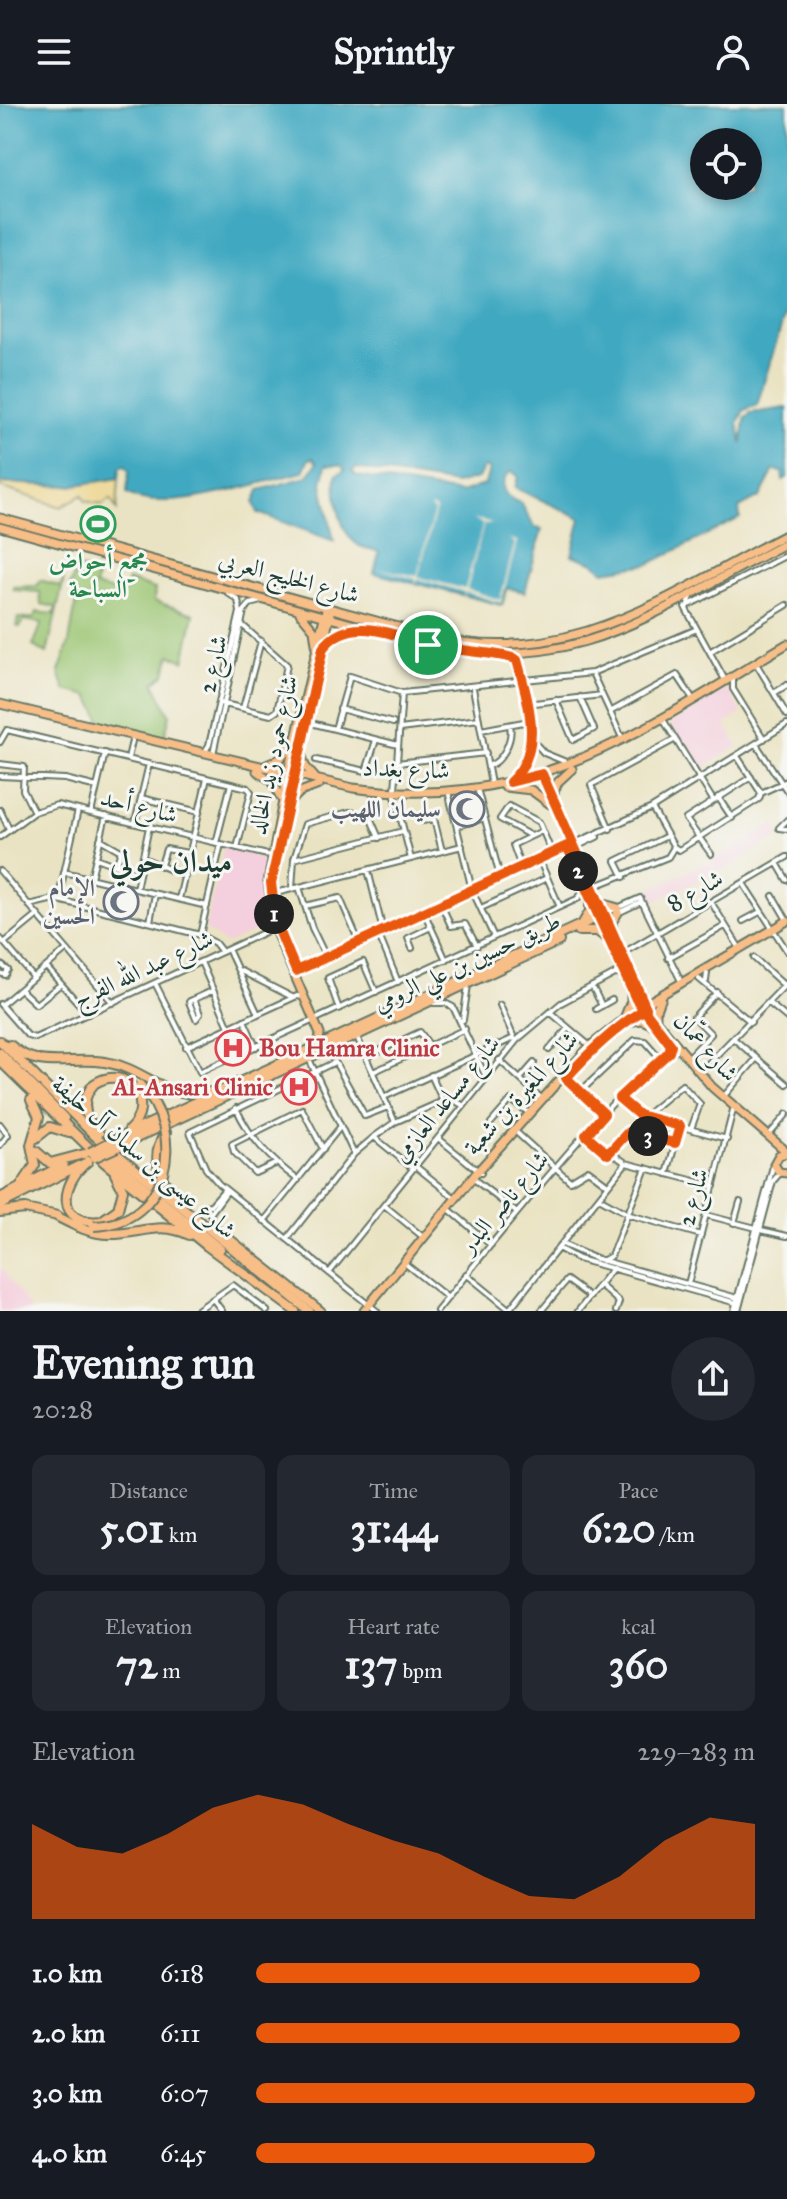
<!DOCTYPE html>
<html lang="en">
<head>
<meta charset="utf-8">
<style>
  body { margin:0; font-family:"IM FELL Great Primer",Amiri,serif; background:#242831; color:#f1f3f6; height:100vh; display:flex; flex-direction:column; font-size:30px; white-space:nowrap }
  * { box-sizing:border-box; margin:0 }
  p { font-size:26px; color:#9ea1a6 }
  .icon { flex:none; width:44px; height:44px; fill:none; stroke:currentColor; stroke-width:2; stroke-linecap:round; stroke-linejoin:round }
  .map { position:relative; height:1207px; overflow:hidden }
  .side { display:flex; flex-direction:column; background:#171b24; flex:1 }
  .side>* { flex:none }
  .buttons { position:absolute; left:690px; top:24px; display:grid; gap:16px }
  .buttons a { display:grid; place-items:center; width:72px; height:72px; border-radius:50%; background:#171b24; box-shadow:0 4px 12px #0003; font-size:40px }
  .pin { position:absolute; display:grid; place-items:center; width:68px; height:68px; color:#fff; margin:-34px; border:4px solid #fff; border-radius:50%; box-shadow:0 2px 8px #0007 }
  .km { position:absolute; width:40px; height:40px; margin:-20px; border-radius:50%; background:#222; color:#fff; font-size:22px; line-height:40px; text-align:center }
  .round { display:grid; place-items:center; flex:none; width:84px; height:84px; border-radius:42px; background:#242831 }
  .summary { display:flex; align-items:center; justify-content:space-between; height:136px; padding:0 32px }
  h1 { font-size:44px; font-weight:800; line-height:60px }
  .figures { display:grid; grid-template-columns:repeat(3,1fr); gap:12px; height:136px; padding:8px 32px }
  .figures div { display:grid; align-content:center; border-radius:16px; background:#242831; text-align:center }
  .figures b { font-size:40px; font-weight:800 }
  .figures small { font-size:22px; font-weight:400 }
  .figures p { font-size:22px }
  .chart { height:224px; padding:16px 32px }
  .chart p { display:flex; justify-content:space-between }
  .chart svg { width:100%; height:144px; margin-top:8px; fill:#ea580c; opacity:.7 }
  ul { padding:0 32px; list-style:none; font-size:26px }
  li { display:grid; grid-template-columns:128px 96px 1fr; align-items:center; height:60px }
  li i { height:20px; border-radius:10px; background:#ea580c }
  header { display:flex; justify-content:space-between; align-items:center; height:104px; padding:0 32px; background:#171b24; font-size:36px; font-weight:800 }
  .map>svg:first-child { display:block }
  .built { fill:#f4cfdd }
  .green { fill:#9ac470; stroke:#5c8052; stroke-width:2 }
  .sand { fill:#eeda9e; stroke:#868c69; stroke-width:2 }
  .water { fill:#41a9c1; stroke:#30737a; stroke-width:2; fill-rule:evenodd }
  .pier { fill:#eae3c3 }
  .lines { fill:none; stroke-linecap:round; stroke-linejoin:round }
  .minor-casing { stroke:#676; stroke-width:8 }
  .major-casing { stroke:#676; stroke-width:11 }
  .highway-casing { stroke:#676; stroke-width:12 }
  .minor { stroke:#fff; stroke-width:4 }
  .major { stroke:#f7be88; stroke-width:7 }
  .highway { stroke:#f7be88; stroke-width:8 }
  .highway-bridge-casing { stroke:#676; stroke-width:12; stroke-linecap:butt }
  .highway-bridge { stroke:#f7be88; stroke-width:8 }
  .route-casing { stroke:#fff; stroke-width:16 }
  .route { stroke:#ea580c; stroke-width:10 }
  .labels { text-anchor:middle; stroke-width:6; stroke-linejoin:round; paint-order:stroke }
  .leisure-label { font-size:24px; font-weight:bold; fill:#27864d; stroke:#f6f6f2 }
  .street-label { font-size:24px; fill:#1f3d34; stroke:#f6f6f2 }
  .worship-label { font-size:24px; font-weight:bold; fill:#5b616d; stroke:#f6f6f2; text-anchor:end }
  .health-label { font-size:24px; font-weight:bold; fill:#be3a42; stroke:#f6f6f2; text-anchor:start }
  .district-label { font-size:32px; font-weight:bold; fill:#1f3d34; stroke:#f6f6f2 }
</style>
</head>
<body>
<header><svg class="icon" aria-label="menu" viewBox="0 0 24 24"><path d="M4 6h16M4 12h16M4 18h16"/></svg>Sprintly<svg class="icon" aria-label="person" viewBox="0 0 24 24"><circle cx="12" cy="8" r="4"/><path d="M4 21q1-7 8-7t8 7"/></svg></header>
<div class="map">
<svg width="787" height="1207" viewBox="0 0 787 1207">
  <rect width="100%" height="100%" fill="#f6f6f2"/>
  <filter id="ink" filterUnits="userSpaceOnUse"><feTurbulence type="fractalNoise" baseFrequency=".0125" numOctaves="2"/><feDisplacementMap in="SourceGraphic" scale="16" xChannelSelector="R" yChannelSelector="G"/><feConvolveMatrix kernelMatrix="1 2 1 2 8 2 1 2 1" color-interpolation-filters="sRGB"/></filter>
  <filter id="wash" filterUnits="userSpaceOnUse"><feTurbulence type="fractalNoise" baseFrequency=".006" numOctaves="4" result="noise"/><feDisplacementMap in="SourceGraphic" scale="32" xChannelSelector="R" yChannelSelector="G"/><feGaussianBlur stdDeviation="1.8" result="paint"/><feColorMatrix in="noise" values="0 0 0 0 0 0 0 0 0 0 0 0 0 0 0 0 0 1.4 0 .05"/><feComposite in="paint" operator="in"/></filter>
  <g filter="url(#wash)">
    <rect width="100%" height="100%" fill="#eae3c3"/>
    <path class="built" d="M727 584 742 609 725 620 738 642 699 666 670 620Z
      M776 719 778 728 783 731 729 763 643 802 638 791 722 751Z
      M224 743 267 756 265 778 269 816 266 822 226 840 205 825Z
      M0 1163 32 1207H0Z"/>
    <path class="green" d="M77 464 98 468 95 482 123 490 128 476 155 485 154 497 194 510 184 557 170 551 165 570 154 579 170 611 164 634 104 622 89 592 65 586 59 568 69 539 77 493 70 482Z
      M64 475 47 549 33 542 42 519 24 516 20 523 16 522 18 514H34L37 508 54 510 56 503 41 500 40 488 14 486 13 483 37 482 41 476 60 483Z"/>
    <path class="sand" d="M119 374 117 406 111 395 102 401 86 397 82 391 61 403 0 383V379L70 382Z"/>
    <path class="water" d="M0 0H787V203L757 301 744 306 738 318 742 340 745 315 750 309 787 304V374L783 376 782 368 774 366 760 393 739 404 740 414 649 460 604 467 594 459 572 451 581 414 515 384 518 372 511 367C496 381 504 394 521 399L535 424 542 425 525 488 507 484 502 501 374 469 379 448C373 445 366 445 360 442 340 431 334 395 336 371L345 366 341 361H326L322 380 334 437 258 409 254 399 259 386 307 373 317 359 313 354 308 356 303 368C262 377 163 413 127 389L129 367 125 361 120 364 119 374 70 382 0 379ZM704 38H748V82H704ZM484 363 489 365 485 380 461 389 357 372 352 367 356 364 456 380 478 374Z"/>
    <path class="pier" d="M429 403 436 405 418 473 465 485 483 420 474 415 495 419 484 420 467 485 500 496 515 439 509 435 517 437 501 499 466 488 463 493 464 488 418 475 416 480V475L377 464 417 472 434 407Z"/>
  </g>
  <g filter="url(#ink)">
    <g class="lines">
      <defs>
        <path id="minor" d="M691 493 686 505 725 576
          M685 503 787 451
          M711 547 787 501
          M511 551 518 559C526 596 545 644 515 674
          M757 561 787 611
          M592 569 623 636
          M733 575V585L764 635
          M473 584 491 680
          M774 589 787 581
          M556 596 573 636 594 625 580 593
          M220 599 271 611 277 607 287 561 241 520
          M526 600 602 591
          M243 604 261 537
          M340 605 393 619
          M610 608 677 571 693 595
          M664 617 713 696
          M307 618 398 641
          M335 625 350 572 402 589 592 569 697 525
          M400 625 479 615
          M481 626 529 617
          M0 638 7 626 248 684 251 688 237 744
          M534 638 544 649 566 658
          M756 640 787 687
          M204 649 209 641 240 508 238 496 228 489
          M213 650 244 507 250 500 261 497
          M737 652 761 689
          M128 654 132 637
          M316 656 366 667 376 636
          M397 659 486 649
          M0 660 24 663 23 686 34 708
          M488 662C503 658 513 635 510 621
          M0 672 65 675 97 683
          M395 686 402 589
          M478 688 500 773
          M449 691 472 786 494 833
          M395 692 411 755
          M718 693 732 714
          M141 694 199 708
          M652 704 674 743
          M0 706 9 725
          M91 709 105 649
          M500 715 509 702 539 718 552 749
          M500 715 531 732
          M787 716 779 724 787 725
          M422 717 434 715 442 747
          M135 719 149 660
          M457 722 485 714
          M610 725 591 681 674 636
          M0 733 34 708 57 701 276 753
          M100 735 121 747 116 762
          M216 739 231 680
          M573 740 652 704 787 620
          M576 743 597 733
          M674 743 679 746 759 695 761 689 787 677
          M711 750 686 715 751 673
          M96 754 139 770
          M143 754 185 772
          M294 755 403 727
          M539 755 560 803
          M777 759 787 776
          M161 761 166 745 188 749
          M521 763 513 741 542 727
          M368 766 383 827
          M0 767 113 899
          M64 768 207 802
          M624 773 616 757 667 732
          M91 774 106 712
          M743 779 787 847
          M299 783 312 824 326 853
          M593 783 668 753 674 743
          M292 784 294 755 305 720 349 708 369 711 379 734
          M136 785 149 723
          M272 790 462 742
          M773 792 787 816
          M179 795 207 674
          M58 796 78 706
          M711 798 739 843
          M441 800 451 822 465 820 477 842
          M29 801 54 795 125 812 200 831 215 839 222 848
          M305 802 340 794 359 838
          M481 804 547 774
          M107 808 113 780
          M424 808 446 856
          M618 809 641 798
          M604 810 640 794 680 875
          M743 817 760 808
          M150 818 155 790
          M378 829 398 878
          M200 831 221 740
          M0 834 34 874
          M4 839 38 811
          M412 844 408 834 431 823
          M228 845 258 910
          M623 849 787 753
          M668 854 725 822
          M754 854 787 884
          M201 858 229 923
          M0 860 8 866 5 871 0 869
          M46 863 88 910
          M239 866 292 893
          M293 868 567 742
          M615 870 625 871
          M699 875 751 918
          M706 877 707 869
          M155 879 200 968 314 916
          M592 882 602 902
          M21 886 36 900 61 880
          M194 895 200 910 196 915 189 898 190 897 212 887
          M434 899H445L453 903 486 973
          M769 899 787 914
          M0 900 28 932 35 934 265 828 272 821
          M1 901 66 846
          M500 901 514 934
          M339 905 328 874 363 858 376 888
          M596 905 612 896
          M550 908 590 942
          M316 915 577 795 586 785
          M244 916 256 943
          M463 916 468 881
          M357 933 395 1018
          M734 935 787 980
          M186 943 297 892 303 893
          M549 946 568 924
          M366 953 420 928 430 942
          M689 953 711 930 694 913 717 888
          M309 955 354 1050
          M499 956 542 995
          M373 968 465 925
          M699 969 787 879
          M431 971 443 997
          M563 972 604 1010
          M520 975 534 959
          M581 987 635 936 645 937 661 955
          M724 992 756 955
          M384 993 514 934
          M619 994 641 1012 727 1035
          M236 1004C251 1036 270 1055 298 1076
          M643 1013 682 981 700 1000 691 1025
          M491 1019 511 996 529 1009
          M0 1020 8 1031 0 1041
          M516 1028 570 1077 588 1066 608 1081
          M586 1031 626 1059 714 1082
          M768 1032 787 1010
          M374 1033 412 1064
          M438 1034 481 1069
          M608 1050 628 1028 675 1039
          M277 1059 255 1069 234 1048 232 1040 302 1005 323 1045
          M414 1061 455 1094
          M667 1070 680 1022
          M475 1076 517 1109
          M599 1094 630 1111 701 1131
          M384 1101 423 1133
          M205 1102 211 1101 225 1085
          M450 1106 491 1141
          M706 1111 756 1124
          M264 1117 341 1022
          M734 1119 740 1098
          M216 1124 210 1110 227 1087
          M761 1126 787 1132
          M287 1135 354 1050 374 1033 395 1018 443 997 452 995 464 1002
          M562 1140 594 1154 741 1195
          M558 1144 578 1155 740 1200
          M602 1157 611 1152 646 1064
          M403 1158 448 1194
          M329 1169 517 936 561 899 615 870 621 862
          M466 1170 510 1206
          M688 1180 733 1006
          M600 1181 619 1198 616 1207
          M213 1195 222 1207
          M369 1201 219 1080 206 1065 190 1028 335 958 365 1012 388 1003
          M372 1203 377 1207
          M196 1207 233 1181 267 1207
          M437 1207C470 1167 639 952 676 947
          M508 1207 626 1059
          M541 1207 567 1176 590 1193
          M578 1207 613 1164
          M734 1207 773 1062
          M738 1207 773 1077 780 1069"/>
        <path id="major" d="M0 414 431 532C570 567 669 490 787 430
          M0 423 428 541C580 574 659 503 787 439
          M300 509 314 526 316 540
          M324 542 336 531 357 524
          M0 600 353 684C534 708 640 627 787 540
          M300 646 305 662 317 676
          M262 663 280 655 291 640
          M257 667 272 677 281 694
          M542 670 646 904 712 983 787 1048
          M505 683 531 686 550 700
          M552 694 558 678 572 665
          M289 699 300 688 319 681
          M279 741 330 511
          M598 798 618 804
          M613 827 612 818 618 809
          M625 912 631 897V883
          M656 916V905L661 896
          M625 918 642 916 655 922
          M318 941 320 930 275 826 268 778 289 664 325 509
          M787 1049 779 1051 774 1060 779 1068 787 1069
          M216 1124 321 1207
          M364 1207 478 1067 590 942 637 905 787 817"/>
        <path id="highway" d="M583 819 590 807V794
          M579 827H597L609 836
          M0 937 95 1032 309 1207
          M10 941C39 968 70 952 105 958 148 965 162 997 212 988
          M0 949 64 1014
          M0 957 104 1058 207 1142 295 1207
          M166 1028C149 1052 159 1075 177 1094
          M99 1029C84 1014 79 997 94 980 128 958 157 1000 129 1026
          M36 1034 50 1023 69 1029
          M112 1037 602 811
          M117 1043 559 837
          M36 1047 50 1059 84 1050
          M101 1047 220 1145
          M88 1057C60 1079 55 1122 101 1117L118 1105 123 1086 115 1070
          M21 1082 35 1061 31 1041 39 1013 31 996
          M0 1094 63 1061
          M0 1101 78 1062
          M0 1108 25 1105 58 1112
          M56 1112C72 1120 89 1130 109 1130 139 1131 159 1116 189 1131"/>
      </defs>
      <use href="#minor" class="minor-casing"/>
      <use href="#major" class="major-casing"/>
      <use href="#highway" class="highway-casing"/>
      <use href="#minor" class="minor"/>
      <use href="#major" class="major"/>
      <use href="#highway" class="highway"/>
      <defs>
        <path id="highway-bridge" d="M90 1048 112 1037
          M95 1053 117 1043
          M94 1122C169 1120 188 1029 140 981"/>
      </defs>
      <use href="#highway-bridge" class="highway-bridge-casing"/>
      <use href="#highway-bridge" class="highway-bridge"/>
    </g>
  </g>
  <g class="lines" filter="url(#ink)">
    <defs>
      <path id="route" d="M428 541C392 531 350 509 323 544L271 779 276 819 296 867 567 742 636 895 671 941 669 948 619 994 639 1011 680 1022 675 1039 628 1028 608 1050 586 1031 604 1010 566 974C590 947 615 924 646 904L542 670 510 678C545 647 528 597 517 556 510 550 445 545 428 541"/>
    </defs>
    <use href="#route" class="route-casing"/>
    <use href="#route" class="route"/>
  </g>
  <defs>
    <symbol id="stadium-ring" viewBox="-11 -11 22 22"><circle r="9.5" fill="#f6f6f2" stroke="#2e9e5b" stroke-width="1.5"/><path d="M0-5a6.5 5 0 1 0 0 10a6.5 5 0 1 0 0-10ZM-3.5-1.8h7v3.6h-7Z" fill="#2e9e5b"/></symbol>
    <symbol id="mosque-ring" viewBox="-11 -11 22 22"><circle r="9.5" fill="#f6f6f2" stroke="#6b7280" stroke-width="1.5"/><path d="M3.5-4.9A6 6 0 1 0 3.5 4.9A5 5 0 1 1 3.5-4.9Z" fill="#6b7280"/></symbol>
    <symbol id="hospital-ring" viewBox="-11 -11 22 22"><circle r="9.5" fill="#f6f6f2" stroke="#e0444e" stroke-width="1.5"/><path d="M-5-5h3v3.5h4V-5h3V5h-3V1.5h-4V5h-3Z" fill="#e0444e"/></symbol>
  </defs>
  <g fill-rule="evenodd">
    <use href="#stadium-ring" x="78" y="400" width="40" height="40"/>
    <use href="#mosque-ring" x="447" y="685" width="40" height="40"/>
    <use href="#mosque-ring" x="101" y="778" width="40" height="40"/>
    <use href="#hospital-ring" x="213" y="924" width="40" height="40"/>
    <use href="#hospital-ring" x="279" y="963" width="40" height="40"/>
  </g>
  <g class="labels">
    <g class="leisure-label">
      <text x="98" y="465">مجمع أحواض<tspan x="98" dy="28">السباحة</tspan></text>
    </g>
    <g class="street-label">
      <text transform="translate(289 473) rotate(15)" y="8">شارع الخليج العربي</text>
      <text transform="translate(213 560) rotate(-77)" y="8">شارع 2</text>
      <text transform="translate(273 651) rotate(-78)" y="8">شارع حمود زيد الخالد</text>
      <text transform="translate(406 665) rotate(2)" y="8">شارع بغداد</text>
      <text transform="translate(139 702) rotate(14)" y="8">شارع أحد</text>
      <text transform="translate(695 787) rotate(-30)" y="8">شارع 8</text>
      <text transform="translate(467 858) rotate(-25)" y="8">طريق حسين بن علي الرومي</text>
      <text transform="translate(143 865) rotate(-25)" y="8">شارع عبد الله الفرج</text>
      <text transform="translate(706 943) rotate(48)" y="8">شارع عمّان</text>
      <text transform="translate(521 989) rotate(-48)" y="8">شارع المغيرة بن شعبة</text>
      <text transform="translate(446 995) rotate(-51)" y="8">شارع مساعد العازمي</text>
      <text transform="translate(144 1053) rotate(41)" y="8">شارع عيسى بن سلمان آل خليفة</text>
      <text transform="translate(693 1093) rotate(-75)" y="8">شارع 2</text>
      <text transform="translate(504 1098) rotate(-50)" y="8">شارع ناصر البدر</text>
    </g>
    <g class="worship-label">
      <text x="441" y="713">سليمان اللهيب</text>
      <text x="95" y="792">الإمام<tspan x="95" dy="28">الحسين</tspan></text>
    </g>
    <g class="health-label">
      <text x="259" y="952">Bou Hamra Clinic</text>
      <text x="273" y="991" text-anchor="end">Al-Ansari Clinic</text>
    </g>
    <g class="district-label">
      <text x="171" y="768">ميدان حولي</text>
    </g>
  </g>
</svg>
<div class="buttons">
<a><svg class="icon" aria-label="locate" viewBox="0 0 24 24"><circle cx="12" cy="12" r="6"/><path d="M12 2v4M12 18v4M2 12h4M18 12h4"/></svg></a>
</div>
<div class="pin" style="left:428px;top:541px;background:#1e9e55"><svg class="icon" aria-label="arrive" viewBox="0 0 24 24"><path d="M6 21V4h12l-3 4 3 4H6"/></svg></div>
<b class="km" style="left:274px;top:810px">1</b>
<b class="km" style="left:578px;top:767px">2</b>
<b class="km" style="left:648px;top:1032px">3</b>
</div>
<section class="side">
<div class="summary"><div><h1>Evening run</h1><p>20:28</p></div><a class="round"><svg class="icon" aria-label="share" viewBox="0 0 24 24"><path d="M12 15V3M7 8l5-5 5 5M5 13v7h14v-7"/></svg></a></div>
<div class="figures">
<div><p>Distance</p><b>5.01<small> km</small></b></div>
<div><p>Time</p><b>31:44</b></div>
<div><p>Pace</p><b>6:20<small> /km</small></b></div>
</div>
<div class="figures">
<div><p>Elevation</p><b>72<small> m</small></b></div>
<div><p>Heart rate</p><b>137<small> bpm</small></b></div>
<div><p>kcal</p><b>360</b></div>
</div>
<div class="chart"><p><span>Elevation</span>229–283 m</p>
<svg viewBox="0 0 160 44" preserveAspectRatio="none"><path d="M0 44V15L10 22L20 24L30 18L40 10L50 6L60 9L70 15L80 20L90 24L100 31L110 37L120 38L130 31L140 20L150 13L160 15V44z"/></svg>
</div>
<ul>
<li><b>1.0 km</b>6:18<i style="width:89%"></i></li>
<li><b>2.0 km</b>6:11<i style="width:97%"></i></li>
<li><b>3.0 km</b>6:07<i style="width:100%"></i></li>
<li><b>4.0 km</b>6:45<i style="width:68%"></i></li>
</ul>
</section>
</body>
</html>
